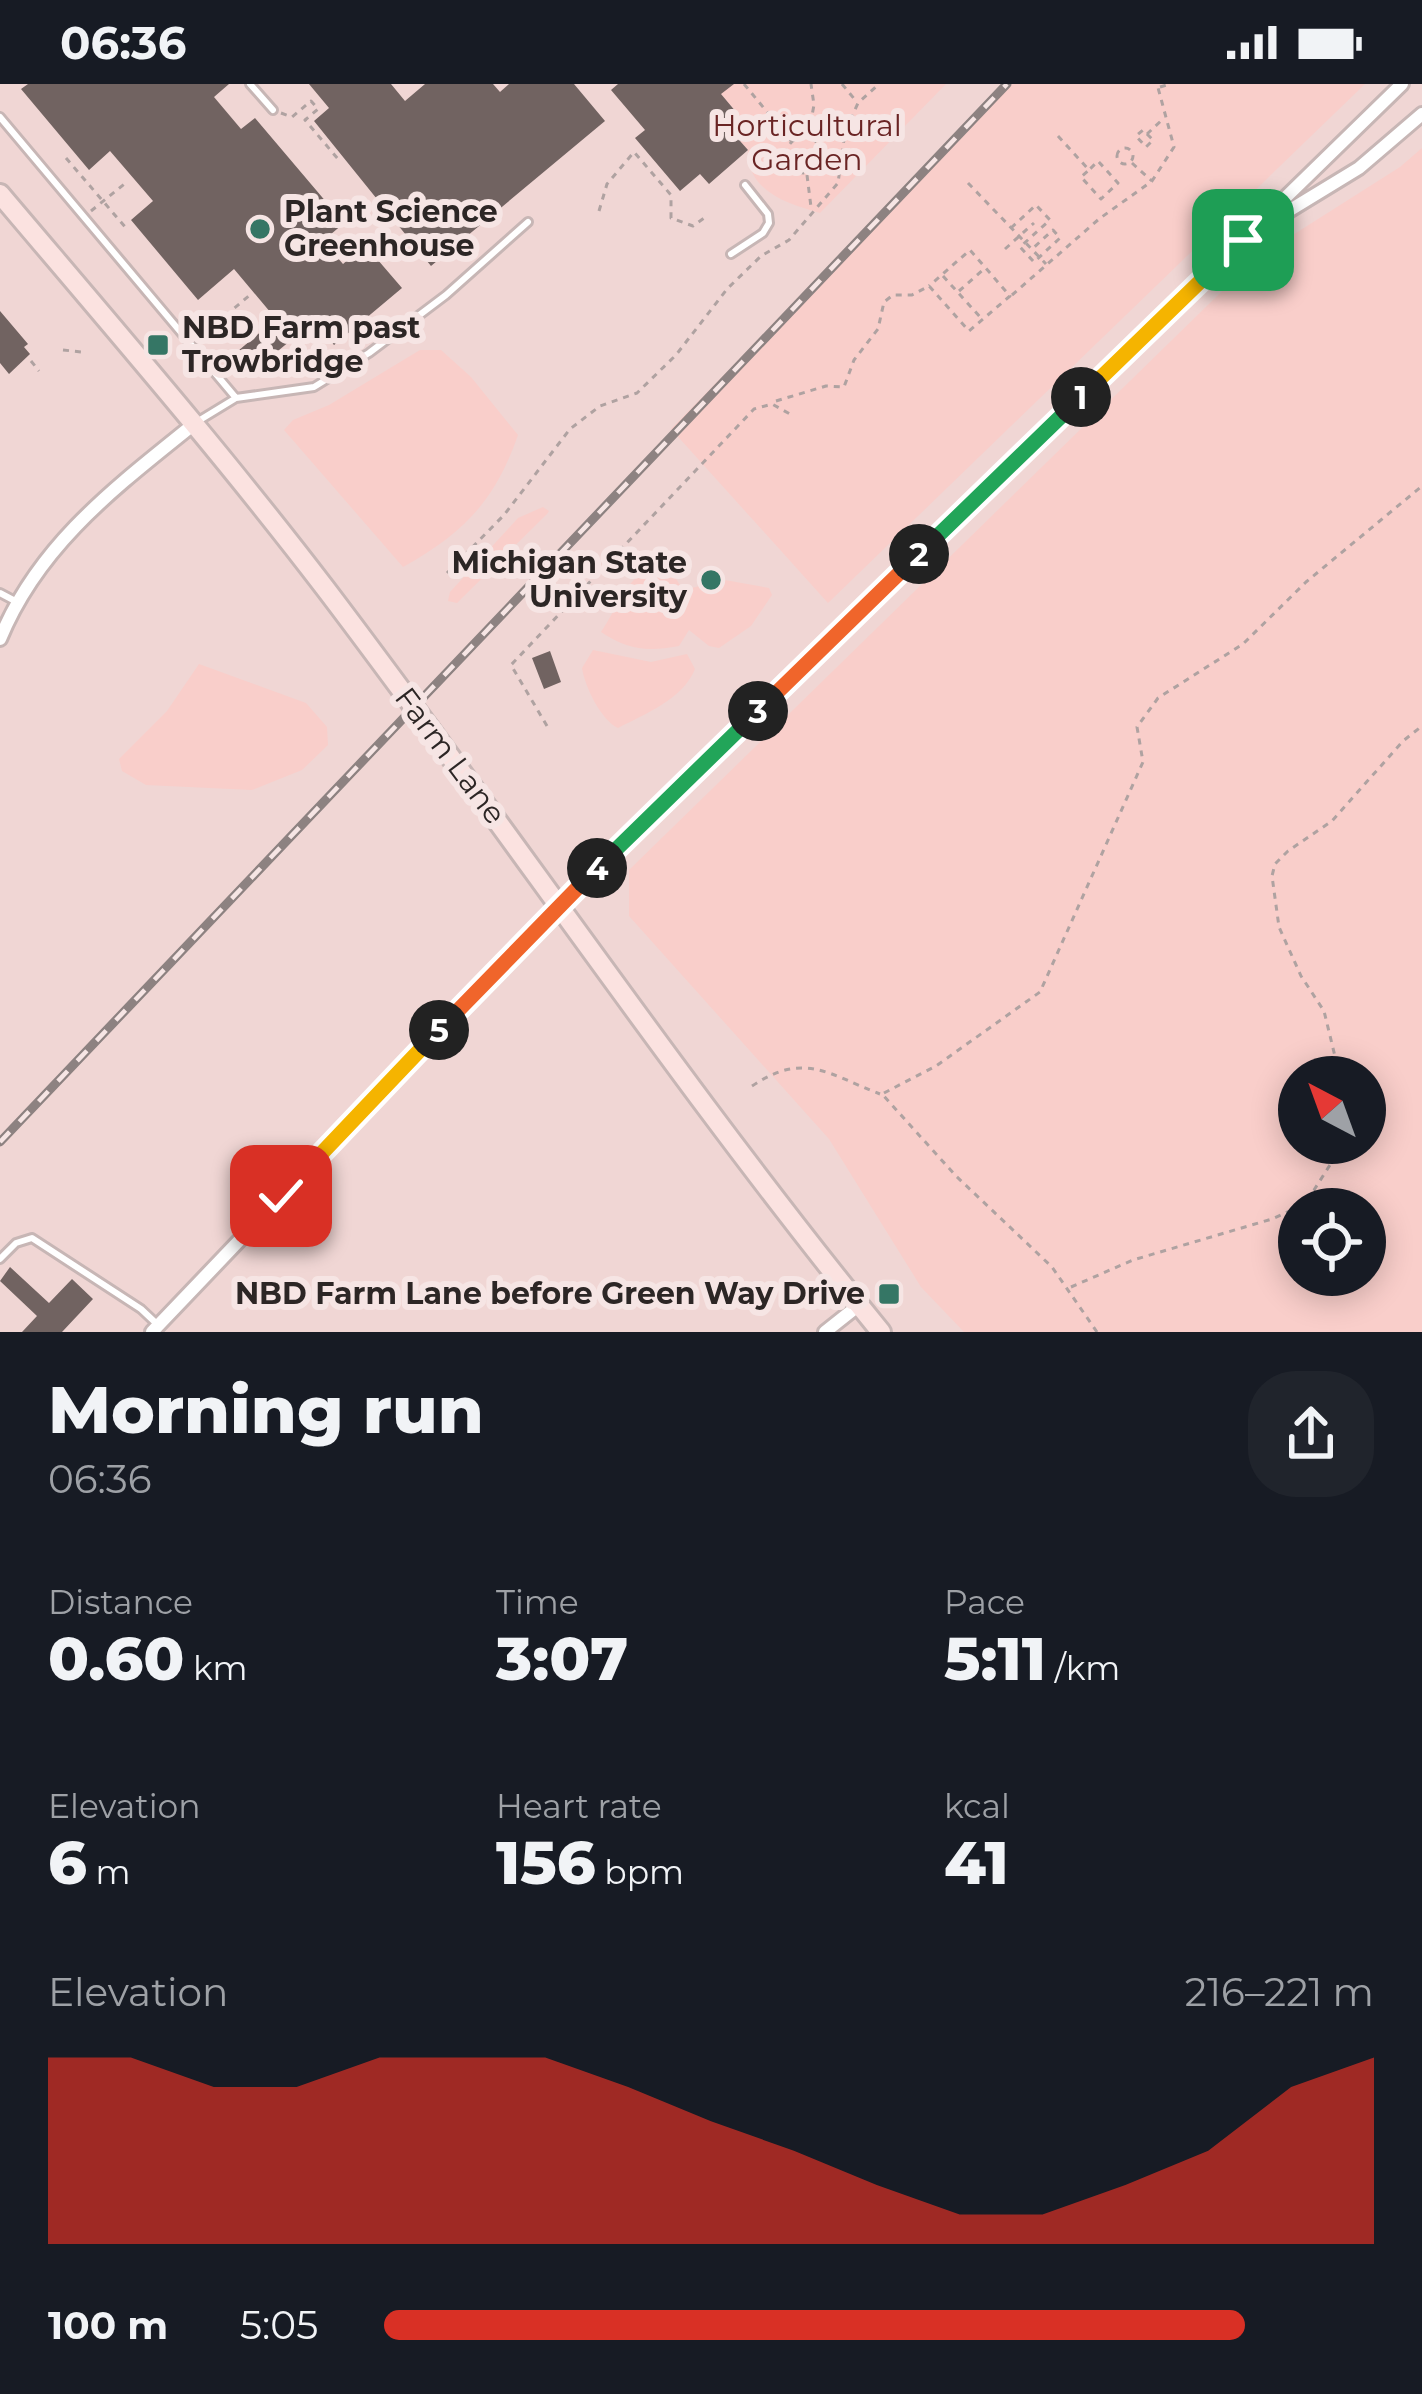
<!DOCTYPE html>
<html lang="en">
<head>
<meta charset="utf-8">
<style>
  body { margin:0; font-family:Montserrat,sans-serif; background:#20242c; color:#f1f3f6; height:100vh; display:flex; flex-direction:column; font-size:45px; white-space:nowrap }
  * { box-sizing:border-box; margin:0 }
  p { font-size:39px; color:#9ea1a6 }
  .icon { flex:none; width:66px; height:66px; fill:none; stroke:currentColor; stroke-width:2; stroke-linecap:round; stroke-linejoin:round }
  .map { position:relative; height:1248px; overflow:hidden }
  .drawer { display:flex; flex-direction:column; background:#171b24; flex:1 }
  .drawer>* { flex:none }
  .needle { width:78px; rotate:319deg }
  .controls { position:absolute; left:1278px; top:972px; display:grid; gap:24px }
  .controls a { display:grid; place-items:center; width:108px; height:108px; border-radius:50%; background:#171b24; box-shadow:0 6px 30px #0003; font-size:60px }
  .pin { position:absolute; display:grid; place-items:center; width:102px; height:102px; color:#fff; margin:-51px; border-radius:24px; box-shadow:0 6px 18px #0006 }
  .km { position:absolute; width:60px; height:60px; margin:-30px; border-radius:50%; background:#222; color:#fff; font-size:33px; line-height:60px; text-align:center }
  .round { display:grid; place-items:center; flex:none; width:126px; height:126px; border-radius:48px; background:#20242c }
  .headline { display:flex; align-items:center; justify-content:space-between; height:204px; padding:0 48px }
  h1 { font-size:66px; font-weight:800; line-height:90px }
  .metrics { display:grid; grid-template-columns:repeat(3,1fr); gap:18px; height:204px; padding:12px 48px }
  .metrics div { display:grid; align-content:center }
  .metrics b { font-size:60px; font-weight:800 }
  .metrics small { font-size:33px; font-weight:400 }
  .metrics p { font-size:33px }
  .chart { height:336px; padding:24px 48px }
  .chart p { display:flex; justify-content:space-between }
  .chart svg { width:100%; height:216px; margin-top:12px; fill:#d93025; opacity:.7 }
  ul { padding:0 48px; list-style:none; font-size:39px }
  li { display:grid; grid-template-columns:192px 144px 1fr; align-items:center; height:90px }
  li i { height:30px; border-radius:15px; background:#d93025 }
  .status { display:flex; justify-content:space-between; align-items:center; height:84px; padding:0 60px; background:#171b24; direction:ltr }
  .status svg { height:33px; fill:currentColor }
  .map>svg:first-child { display:block }
  .built { fill:#f0d6d4; fill-rule:evenodd }
  .green { fill:#f9ceca; fill-rule:evenodd }
  .building { fill:#716361 }
  .lines { fill:none; stroke-linecap:round; stroke-linejoin:round }
  .lane-casing { stroke:#c7b6b5; stroke-width:12 }
  .street-casing { stroke:#c7b6b5; stroke-width:18 }
  .secondary-casing { stroke:#c7b6b5; stroke-width:24 }
  .path { stroke:#afa2a1; stroke-width:3; stroke-dasharray:6 6; stroke-linecap:butt }
  .lane { stroke:#fff; stroke-width:6 }
  .street { stroke:#fff; stroke-width:12 }
  .secondary { stroke:#fbe2e0; stroke-width:18 }
  .rail-casing { stroke:#8d8281; stroke-width:9 }
  .rail { stroke:#f6e5e4; stroke-width:4.5; stroke-dasharray:14; stroke-linecap:butt }
  .split-1-casing { stroke:#fff; stroke-width:24 }
  .split-2-casing { stroke:#fff; stroke-width:24 }
  .split-3-casing { stroke:#fff; stroke-width:24 }
  .split-4-casing { stroke:#fff; stroke-width:24 }
  .split-5-casing { stroke:#fff; stroke-width:24 }
  .split-6-casing { stroke:#fff; stroke-width:24 }
  .split-1 { stroke:#f5b400; stroke-width:15 }
  .split-2 { stroke:#22a559; stroke-width:15 }
  .split-3 { stroke:#f0652b; stroke-width:15 }
  .split-4 { stroke:#22a559; stroke-width:15 }
  .split-5 { stroke:#f0652b; stroke-width:15 }
  .split-6 { stroke:#f5b400; stroke-width:15 }
  .poi-dot { fill:#357665; stroke:#f6e5e4; stroke-width:4.5 }
  .labels { text-anchor:middle; stroke-width:12; stroke-linejoin:round; paint-order:stroke }
  .park-label { font-size:30px; fill:#6a2424; stroke:#f6e5e4 }
  .poi-label { font-size:30px; font-weight:bold; fill:#2c2625; stroke:#f6e5e4; text-anchor:start }
  .street-label { font-size:30px; fill:#2c2625; stroke:#f6e5e4 }
</style>
</head>
<body>
<div class="status"><b>06:36</b><svg viewBox="0 0 49 12"><path d="M0 12V9h3v3zM5 12V6h3v6zM10 12V3h3v9zM15 12V0h3v12zM26 1h20v11H26zM47 4h2v5h-2z"/></svg></div>
<div class="map">
<svg width="1422" height="1248" viewBox="0 0 1422 1248">
  <rect width="100%" height="100%" fill="#f6e5e4"/>
  <path class="built" d="M0 0H1422V1248H0ZM1299 993H1365V1059H1299ZM1299 1125H1365V1191H1299Z"/>
  <path class="green" d="M730 0H946L820 129C788 120 747 108 748 66L740 57 752 46 721 10Z
    M1009 0H1365L828 519 671 345Z
    M1422 64V1248H964L921 1203 829 1055 629 832V786L1255 175 1400 83ZM1299 993H1365V1059H1299ZM1299 1125H1365V1191H1299Z
    M420 266H441L471 293 518 351C495 417 464 449 403 483L284 346 293 336 329 321Z
    M543 423 549 427 547 430 457 519 448 517 450 508 518 434Z
    M652 481 675 493 683 506 725 496 769 504 772 511 751 542 719 564 709 562 689 546 679 562C647 568 628 566 601 548 618 523 624 498 652 481Z
    M593 566 651 578 687 570 695 585C683 615 645 630 618 644 601 636 585 603 582 584Z
    M199 580 306 619 327 643 328 661 302 686 252 706 146 701 122 687 119 675 167 627Z"/>
  <path class="building" d="M28 0H229L214 13 241 45 255 34 344 139 323 157 343 180 365 161 402 204 334 261 314 237 255 286 238 267 276 235 234 185 198 216 131 136 153 117 110 67 89 86 21 5Z
    M309 0H391L405 17 425 0H493L500 8 509 0H574L605 37 431 182 314 37 329 24Z
    M618 0H734L721 10 752 47 740 57 748 66 709 100 700 90 680 107 635 54 645 46 611 6Z
    M0 227 28 260 24 263 30 270 9 290 0 279Z
    M550 567 561 598 544 605 532 574Z
    M10 1183 49 1219 72 1195 93 1215 62 1248H22L37 1232 0 1197Z"/>
  <g class="lines">
    <defs>
      <path id="lane" d="M250 0 273 26
        M0 33 236 314
        M731 170 763 149 769 139 768 130 745 101
        M195 339 236 314 314 303 369 269 446 211 528 138
        M0 509 17 518
        M0 1175 16 1159 32 1154 141 1225 158 1241"/>
      <path id="street" d="M1264 142 1359 84 1422 30
        M0 555C39 460 116 403 194 340
        M152 1248 559 821 1402 0
        M825 1248 859 1221"/>
      <path id="secondary" d="M0 110C110 240 221 368 325 504 512 750 685 1008 881 1248"/>
    </defs>
    <use href="#lane" class="lane-casing"/>
    <use href="#street" class="street-casing"/>
    <use href="#secondary" class="secondary-casing"/>
    <path class="path" d="M744 0 792 58
      M842 0 856 17
      M1160 3 1170 0
      M281 29 292 33 311 17 318 25 305 36 338 75
      M1147 50 1153 56 1146 63 1136 52 1143 46 1147 50 1163 35
      M808 52 814 21 811 0
      M1058 52 1089 86 1098 77 1118 99 1101 115 1081 93 1089 86
      M786 71a18 18 0 1 1 36 0a18 18 0 1 1-36 0Z
      M1117 72a8 8 0 1 1 16 0a8 8 0 1 1-16 0Z
      M66 74 126 144
      M1132 79 1152 97
      M807 91 811 123
      M968 99 1046 180
      M91 127 128 97
      M599 127 607 100 634 68 671 111V134L693 142 707 132
      M1011 144 1036 121 1050 136 1020 163 1034 178 1060 154 1053 146 1032 165
      M1005 165 1034 139
      M943 192 981 234
      M959 207 984 185
      M1012 211 1099 135 1152 97 1174 63 1157 0
      M198 255 251 210
      M63 266 82 268
      M31 277 39 287
      M776 317 826 302 844 303 854 276 878 245 884 218 893 211H912L929 202 969 247 1010 212 970 166 929 202
      M447 489 504 431 570 345 600 322 637 309 676 271 727 205 761 172 789 156 838 99 845 48 858 19 879 0
      M547 642 511 581 754 325 772 320 790 330
      M1340 993 1324 927 1301 892 1279 843 1272 792 1275 780 1288 767 1332 737 1403 657 1422 642
      M752 1002C804 967 828 990 880 1010
      M1071 1203 1133 1176 1272 1135 1298 1123 1314 1106 1344 1059
      M1097 1248 1052 1183 956 1092 882 1010 936 982 1040 908 1143 678 1137 643 1158 614 1243 560 1306 498 1422 402"/>
    <use href="#lane" class="lane"/>
    <use href="#street" class="street"/>
    <use href="#secondary" class="secondary"/>
    <defs>
      <path id="rail" d="M0 1058 1007 0"/>
    </defs>
    <use href="#rail" class="rail-casing"/>
    <use href="#rail" class="rail"/>
  </g>
  <g class="lines">
    <defs>
      <path id="split-1" d="M1081 313 1243 156"/>
      <path id="split-2" d="M919 470 1081 313"/>
      <path id="split-3" d="M758 627 919 470"/>
      <path id="split-4" d="M597 784 758 627"/>
      <path id="split-5" d="M439 946 597 784"/>
      <path id="split-6" d="M281 1112 439 946"/>
    </defs>
    <use href="#split-1" class="split-1-casing"/>
    <use href="#split-2" class="split-2-casing"/>
    <use href="#split-3" class="split-3-casing"/>
    <use href="#split-4" class="split-4-casing"/>
    <use href="#split-5" class="split-5-casing"/>
    <use href="#split-6" class="split-6-casing"/>
    <use href="#split-1" class="split-1"/>
    <use href="#split-2" class="split-2"/>
    <use href="#split-3" class="split-3"/>
    <use href="#split-4" class="split-4"/>
    <use href="#split-5" class="split-5"/>
    <use href="#split-6" class="split-6"/>
  </g>
  <g class="poi-dot">
    <circle cx="260" cy="145" r="12"/>
    <rect x="146" y="249" width="24" height="24" rx="6"/>
    <circle cx="711" cy="496" r="12"/>
    <rect x="877" y="1198" width="24" height="24" rx="6"/>
  </g>
  <g class="labels">
    <g class="park-label">
      <text x="807" y="52">Horticultural<tspan x="807" dy="34">Garden</tspan></text>
    </g>
    <g class="poi-label">
      <text x="284" y="138">Plant Science<tspan x="284" dy="34">Greenhouse</tspan></text>
      <text x="182" y="254">NBD Farm past<tspan x="182" dy="34">Trowbridge</tspan></text>
      <text x="687" y="489" text-anchor="end">Michigan State<tspan x="687" dy="34">University</tspan></text>
      <text x="865" y="1220" text-anchor="end">NBD Farm Lane before Green Way Drive</text>
    </g>
    <g class="street-label">
      <text transform="translate(450 672) rotate(53)" y="10">Farm Lane</text>
    </g>
  </g>
</svg>
<div class="controls">
<a><svg class="needle" viewBox="-14 -14 28 28"><path d="M0-13l5 13h-10z" fill="#e53935"/><path d="M0 13l5-13h-10z" fill="#9ea1a6"/></svg></a>
<a><svg class="icon" aria-label="locate" viewBox="0 0 24 24"><circle cx="12" cy="12" r="6"/><path d="M12 2v4M12 18v4M2 12h4M18 12h4"/></svg></a>
</div>
<div class="pin" style="left:1243px;top:156px;background:#1e9e55"><svg class="icon" aria-label="arrive" viewBox="0 0 24 24"><path d="M6 21V4h12l-3 4 3 4H6"/></svg></div>
<div class="pin" style="left:281px;top:1112px;background:#d93025"><svg class="icon" aria-label="check" viewBox="0 0 24 24"><path d="M5 12l5 5 9-10"/></svg></div>
<b class="km" style="left:1081px;top:313px">1</b>
<b class="km" style="left:919px;top:470px">2</b>
<b class="km" style="left:758px;top:627px">3</b>
<b class="km" style="left:597px;top:784px">4</b>
<b class="km" style="left:439px;top:946px">5</b>
</div>
<section class="drawer">
<div class="headline"><div><h1>Morning run</h1><p>06:36</p></div><a class="round"><svg class="icon" aria-label="share" viewBox="0 0 24 24"><path d="M12 15V3M7 8l5-5 5 5M5 13v7h14v-7"/></svg></a></div>
<div class="metrics">
<div><p>Distance</p><b>0.60<small> km</small></b></div>
<div><p>Time</p><b>3:07</b></div>
<div><p>Pace</p><b>5:11<small> /km</small></b></div>
</div>
<div class="metrics">
<div><p>Elevation</p><b>6<small> m</small></b></div>
<div><p>Heart rate</p><b>156<small> bpm</small></b></div>
<div><p>kcal</p><b>41</b></div>
</div>
<div class="chart"><p><span>Elevation</span>216–221 m</p>
<svg viewBox="0 0 160 44" preserveAspectRatio="none"><path d="M0 44V6L10 6L20 12L30 12L40 6L50 6L60 6L70 12L80 19L90 25L100 32L110 38L120 38L130 32L140 25L150 12L160 6V44z"/></svg>
</div>
<ul>
<li><b>100 m</b>5:05<i style="width:87%"></i></li>
</ul>
</section>
</body>
</html>
